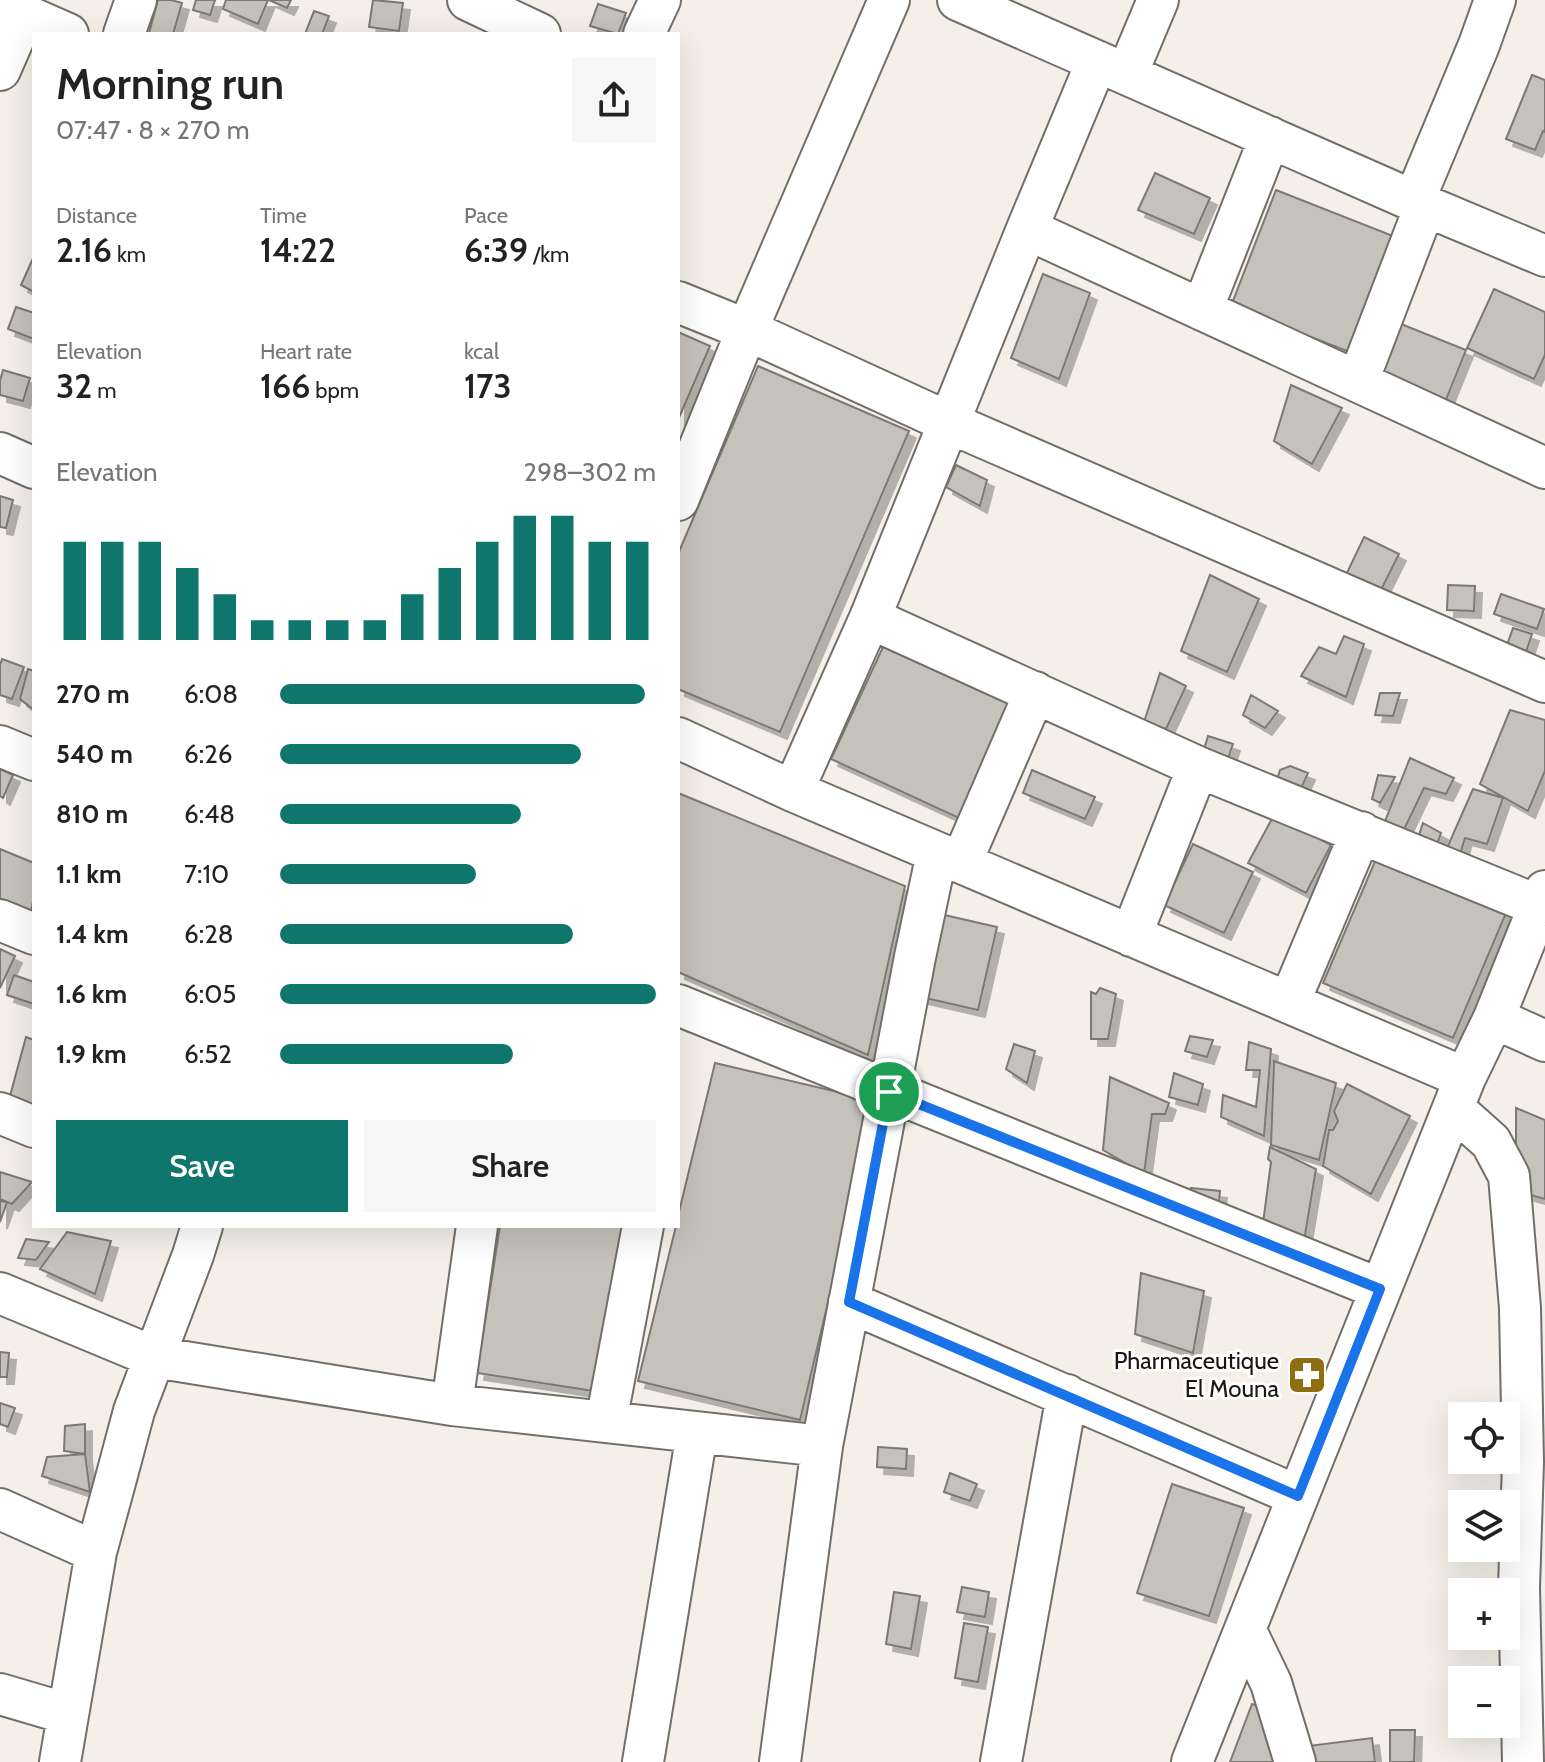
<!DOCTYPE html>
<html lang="en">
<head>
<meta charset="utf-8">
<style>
  body { margin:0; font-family:Cabin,sans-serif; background:#f6f6f6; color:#222; height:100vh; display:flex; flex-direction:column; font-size:30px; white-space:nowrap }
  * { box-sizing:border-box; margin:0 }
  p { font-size:26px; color:#767676 }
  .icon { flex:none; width:44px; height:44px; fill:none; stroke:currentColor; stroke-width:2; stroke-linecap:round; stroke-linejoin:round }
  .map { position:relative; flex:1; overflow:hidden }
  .side { position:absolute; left:32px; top:32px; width:648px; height:1196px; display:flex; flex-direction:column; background:#fff; border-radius:0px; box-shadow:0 8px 32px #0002 }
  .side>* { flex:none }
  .buttons { position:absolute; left:1448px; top:1402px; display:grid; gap:16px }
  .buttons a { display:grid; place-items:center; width:72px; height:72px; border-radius:0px; background:#fff; box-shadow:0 8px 32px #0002; font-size:40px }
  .pin { position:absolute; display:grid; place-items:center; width:68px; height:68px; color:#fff; margin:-34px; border:4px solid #fff; border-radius:50%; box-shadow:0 2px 8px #0007 }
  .round { display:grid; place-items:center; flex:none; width:84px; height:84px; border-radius:0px; background:#f6f6f6 }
  .head { display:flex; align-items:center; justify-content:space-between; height:136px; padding:0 24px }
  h1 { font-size:44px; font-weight:600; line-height:60px }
  .figures { display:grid; grid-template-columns:repeat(3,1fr); gap:12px; height:136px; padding:8px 24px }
  .figures div { display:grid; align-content:center }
  .figures b { font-size:34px; font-weight:600 }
  .figures small { font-size:22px; font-weight:400 }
  .figures p { font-size:22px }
  .chart { height:224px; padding:16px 24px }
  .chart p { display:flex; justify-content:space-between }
  .chart svg { width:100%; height:144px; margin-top:8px; stroke:#0f766e; stroke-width:6 }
  .button { display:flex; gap:16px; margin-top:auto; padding:16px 24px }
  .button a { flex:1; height:92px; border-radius:0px; background:#0f766e; color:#fff; font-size:32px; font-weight:600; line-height:92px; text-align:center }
  .button a+a { background:#f6f6f6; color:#222 }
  ul { padding:0 24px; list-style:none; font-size:26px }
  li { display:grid; grid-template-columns:128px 96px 1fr; align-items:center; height:60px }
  li i { height:20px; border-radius:10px; background:#0f766e }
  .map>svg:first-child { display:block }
  .building { fill:#c5c2bb; stroke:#7c7972; stroke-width:2; filter:url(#shadow) }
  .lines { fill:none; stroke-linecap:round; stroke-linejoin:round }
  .minor-casing { stroke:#726f69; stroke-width:44 }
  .minor { stroke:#fff; stroke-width:40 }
  .route-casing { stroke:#fff; stroke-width:16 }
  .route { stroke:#1a73e8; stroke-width:10 }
  .labels { text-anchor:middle; stroke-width:6; stroke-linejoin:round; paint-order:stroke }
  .poi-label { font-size:24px; fill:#181714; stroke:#fffefc; text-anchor:end }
</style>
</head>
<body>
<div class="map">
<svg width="1545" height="1762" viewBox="0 0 1545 1762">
  <defs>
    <filter id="shadow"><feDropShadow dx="7" dy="7" stdDeviation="0" flood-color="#0004"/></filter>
  </defs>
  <rect width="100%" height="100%" fill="#f4f0e9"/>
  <path class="building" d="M158 0H171L182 3 173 34 149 33Z
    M196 0H215L210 15 193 10Z
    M226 0H268L258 24 223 9Z
    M269 0H291L287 8Z
    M373 0 403 3 399 31 369 27Z
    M598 4 626 13 618 34 590 26Z
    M314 11 329 16 322 34H305Z
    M1532 75 1545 80V132L1543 131 1535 150 1506 139Z
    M1155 173 1210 198 1194 234 1138 210Z
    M1276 190 1393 236 1347 351 1231 306Z
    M34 256V292L21 285Z
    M1043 274 1090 293 1059 379 1011 358Z
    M1494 289 1545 312V355L1534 379 1467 348Z
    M16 307 34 313V339L8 329Z
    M1401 324 1466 350 1443 407 1378 380Z
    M678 332 710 346 678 420Z
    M758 366 909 431 780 732 678 689V554Z
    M3 370 30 378 23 401 0 395V381Z
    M1291 385 1342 408 1312 464 1274 441Z
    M956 465 987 480 980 506 946 487Z
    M0 496 13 500 6 528 0 527Z
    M1364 537 1399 554 1379 594 1345 577Z
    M1210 575 1259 599 1227 672 1181 651Z
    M1448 585 1475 586 1474 611 1447 610Z
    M1501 594 1544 609 1537 629 1494 614Z
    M1513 628 1532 634 1524 658 1505 651Z
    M1344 636 1364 644 1346 697 1301 676 1319 647 1336 654Z
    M883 647 1014 706 961 819 831 759Z
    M2 659 24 667 12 699 0 695V665Z
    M28 669 34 671V710L20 699Z
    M1160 673 1186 686 1166 729 1144 722Z
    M1380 693H1400L1393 716 1375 715Z
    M1251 695 1278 711 1265 728 1243 715Z
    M1510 710 1545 720V771L1528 811 1480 784Z
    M1208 736 1233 744 1226 764 1203 753Z
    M1410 758 1454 778 1446 794 1424 788 1398 842 1380 834Z
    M1290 766 1308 773 1299 793 1276 783 1280 770Z
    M0 769 13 775 3 798 0 796Z
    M1032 770 1095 797 1085 819 1023 793Z
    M1378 775 1395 777 1380 803 1372 799Z
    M1473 789 1503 798 1487 844 1465 838 1458 861 1443 857Z
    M678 793 905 886 868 1055 678 972Z
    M1274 815 1331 845 1306 893 1248 863Z
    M1423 823 1441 833 1434 853 1415 847Z
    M1193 844 1253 872 1224 933 1164 905Z
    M0 849 34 863V896L31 912 0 900Z
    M1376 859 1506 913 1453 1038 1323 983Z
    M940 914 997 927 978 1010 921 997Z
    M0 949 15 956 0 988Z
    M14 975 34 982V1004L7 995Z
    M1100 988 1116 994 1108 1039H1091V992L1096 994Z
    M1190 1036 1213 1040 1207 1057 1185 1051Z
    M26 1037 34 1040V1105L10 1096Z
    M1249 1042 1271 1049 1264 1136 1221 1117 1223 1095 1256 1107 1260 1070H1246Z
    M1014 1044 1035 1051 1027 1083 1006 1069Z
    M1274 1061 1336 1083 1319 1160 1271 1145Z
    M715 1063 876 1101 800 1420 638 1381 676 1226H678V1216Z
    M1174 1073 1203 1084 1198 1105 1169 1097Z
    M1110 1077 1169 1103 1165 1114H1152L1144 1174 1103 1150Z
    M1347 1084 1410 1116 1371 1194 1323 1166 1329 1130H1333L1338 1121 1334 1111Z
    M1516 1108 1545 1120V1199L1516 1191Z
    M1270 1147 1316 1169 1304 1241 1262 1231 1271 1162 1268 1159Z
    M0 1172 32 1182 12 1204 0 1199Z
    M1191 1188 1220 1191 1218 1213 1190 1204Z
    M0 1201 7 1202 0 1222Z
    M500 1226H626L600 1392 477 1373Z
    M67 1232 111 1241 95 1294 40 1269Z
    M26 1239 49 1242 36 1260 18 1258Z
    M1141 1273 1204 1291 1193 1353 1135 1334Z
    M0 1352 9 1353 7 1377H0Z
    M0 1403 15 1408 8 1427 0 1424Z
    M85 1424V1454L64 1451 65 1426Z
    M878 1447 907 1449 906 1469 877 1467Z
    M85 1454 90 1492 42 1476 47 1457Z
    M950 1473 977 1484 970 1501 944 1492Z
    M1172 1484 1244 1508 1209 1616 1137 1593Z
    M962 1587 989 1592 985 1617 957 1612Z
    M894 1592 920 1596 911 1649 886 1644Z
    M964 1623 988 1627 978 1682 955 1678Z
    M1252 1704 1279 1714 1283 1762H1230Z
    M1390 1730H1415L1414 1762H1390Z
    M1372 1738 1375 1762H1310L1308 1746Z"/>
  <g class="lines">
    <defs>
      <path id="minor" d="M468 0 540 34
        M958 0 1414 201 1545 256
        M0 4 68 34
        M124 34 136 0
        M644 34 660 0
        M0 70 24 15
        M1127 74 1158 0
        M1414 201 1479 45 1495 0
        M1027 229 1545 468
        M678 302 747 330 950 423 1545 682
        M1202 310 1270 137
        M1358 381 1425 206
        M0 453 34 468
        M678 500 747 330 889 0
        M870 618 1198 767 1539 906
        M678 738 793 791 1465 1078
        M0 746 34 760
        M793 791 870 618 1027 229 1097 61
        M961 863 1035 692
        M0 920 34 934
        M1131 936 1198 767
        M1289 1003 1361 832
        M678 1005 1380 1289
        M1494 1018 1545 1041
        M1453 1108 1491 1142 1509 1176 1520 1308 1523 1462 1519 1588 1523 1762
        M0 1113 34 1127
        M0 1293 154 1357 452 1405 822 1446
        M849 1302 1298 1496
        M452 1405 477 1226
        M606 1422 643 1226
        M0 1509 96 1552
        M1245 1629 1271 1683 1295 1762
        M0 1694 68 1714
        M60 1762 96 1552 114 1486 134 1411 193 1255 202 1226
        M643 1762 697 1433
        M780 1762 822 1446 915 957 937 853
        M1001 1762 1067 1395
        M1192 1762 1465 1078 1494 1018 1545 891"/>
    </defs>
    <use href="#minor" class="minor-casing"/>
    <use href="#minor" class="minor"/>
  </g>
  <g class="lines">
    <defs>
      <path id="route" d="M889 1092 1380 1289 1298 1496 849 1302Z"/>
    </defs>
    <use href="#route" class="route-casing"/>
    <use href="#route" class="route"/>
  </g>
  <defs>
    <symbol id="pharmacy-square" viewBox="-11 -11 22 22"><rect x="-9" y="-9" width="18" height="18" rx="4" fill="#8f6d11" stroke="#fffefc"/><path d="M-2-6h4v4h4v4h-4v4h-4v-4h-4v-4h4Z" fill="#fff"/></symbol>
  </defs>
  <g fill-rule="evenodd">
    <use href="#pharmacy-square" x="1285" y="1353" width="44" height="44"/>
  </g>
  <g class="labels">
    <g class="poi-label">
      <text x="1279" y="1369">Pharmaceutique<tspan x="1279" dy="28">El Mouna</tspan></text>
    </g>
  </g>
</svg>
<div class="buttons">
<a><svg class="icon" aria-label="locate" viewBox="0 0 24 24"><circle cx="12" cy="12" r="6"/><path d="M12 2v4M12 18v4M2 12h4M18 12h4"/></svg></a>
<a><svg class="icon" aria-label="layers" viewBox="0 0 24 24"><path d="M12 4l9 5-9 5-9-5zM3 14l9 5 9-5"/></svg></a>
<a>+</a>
<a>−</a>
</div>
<div class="pin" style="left:889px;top:1092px;background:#1e9e55"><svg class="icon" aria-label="arrive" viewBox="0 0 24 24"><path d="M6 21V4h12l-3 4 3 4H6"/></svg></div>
<section class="side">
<div class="head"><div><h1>Morning run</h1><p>07:47 · 8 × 270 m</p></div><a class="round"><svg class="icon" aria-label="share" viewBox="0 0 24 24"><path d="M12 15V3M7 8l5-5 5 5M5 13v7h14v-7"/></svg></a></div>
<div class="figures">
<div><p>Distance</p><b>2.16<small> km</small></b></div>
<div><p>Time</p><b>14:22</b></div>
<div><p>Pace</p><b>6:39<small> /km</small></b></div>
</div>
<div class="figures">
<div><p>Elevation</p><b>32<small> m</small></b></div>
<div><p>Heart rate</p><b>166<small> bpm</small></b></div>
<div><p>kcal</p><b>173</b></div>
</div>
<div class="chart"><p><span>Elevation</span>298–302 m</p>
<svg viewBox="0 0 160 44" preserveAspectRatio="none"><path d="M5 44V14M15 44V14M25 44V14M35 44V22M45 44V30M55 44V38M65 44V38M75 44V38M85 44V38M95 44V30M105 44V22M115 44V14M125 44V6M135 44V6M145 44V14M155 44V14"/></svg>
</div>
<ul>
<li><b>270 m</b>6:08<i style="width:97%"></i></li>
<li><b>540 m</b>6:26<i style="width:80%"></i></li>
<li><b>810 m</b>6:48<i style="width:64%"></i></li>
<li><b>1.1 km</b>7:10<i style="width:52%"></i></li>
<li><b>1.4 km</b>6:28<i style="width:78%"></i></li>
<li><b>1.6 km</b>6:05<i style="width:100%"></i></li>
<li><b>1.9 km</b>6:52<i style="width:62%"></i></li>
</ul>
<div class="button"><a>Save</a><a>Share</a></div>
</section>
</div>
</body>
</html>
